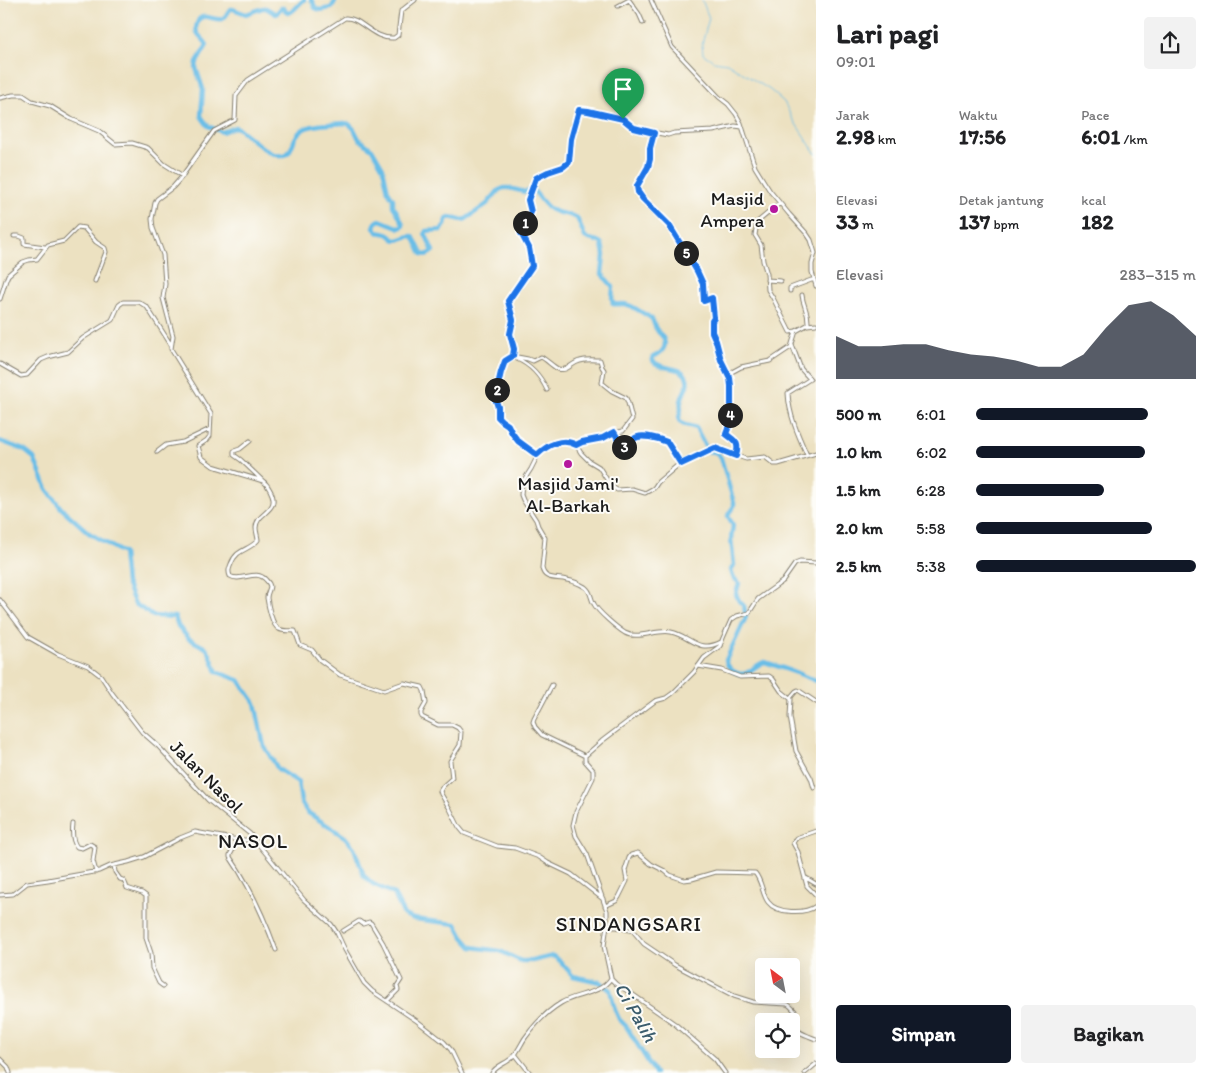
<!DOCTYPE html>
<html lang="id">
<head>
<meta charset="utf-8">
<style>
  body { margin:0; font-family:Itim,sans-serif; background:#f2f2f2; color:#202124; height:100vh; display:flex; flex-direction:column; font-size:19px; white-space:nowrap }
  * { box-sizing:border-box; margin:0 }
  p { font-size:16px; color:#757577 }
  .icon { flex:none; width:28px; height:28px; fill:none; stroke:currentColor; stroke-width:2; stroke-linecap:round; stroke-linejoin:round }
  .map { position:relative; flex:1; overflow:hidden }
  .sheet { display:flex; flex-direction:column; background:#fff; width:400px }
  .sheet>* { flex:none }
  .needle { width:32px; rotate:328deg }
  .controls { position:absolute; left:755px; top:958px; display:grid; gap:10px }
  .controls a { display:grid; place-items:center; width:45px; height:45px; border-radius:5px; background:#fff; box-shadow:0 5px 20px #0002; font-size:25px }
  .pin { position:absolute; display:grid; place-items:center; width:42px; height:42px; color:#fff; margin:-51px -21px; border-radius:50% 50% 50% 0; rotate:-45deg; box-shadow:0 0 5px #0007 }
  .pin .icon { rotate:45deg }
  .km { position:absolute; width:25px; height:25px; margin:-12px; border-radius:50%; background:#222; color:#fff; font-size:14px; line-height:25px; text-align:center }
  .round { display:grid; place-items:center; flex:none; width:52px; height:52px; border-radius:5px; background:#f2f2f2 }
  .head { display:flex; align-items:center; justify-content:space-between; height:85px; padding:0 20px }
  h1 { font-size:28px; font-weight:700; line-height:38px }
  .metrics { display:grid; grid-template-columns:repeat(3,1fr); gap:8px; height:85px; padding:5px 20px }
  .metrics div { display:grid; align-content:center }
  .metrics b { font-size:21px; font-weight:700 }
  .metrics small { font-size:14px; font-weight:400 }
  .metrics p { font-size:14px }
  .chart { height:140px; padding:10px 20px }
  .chart p { display:flex; justify-content:space-between }
  .chart svg { width:100%; height:90px; margin-top:5px; fill:#111827; opacity:.7 }
  .cta { display:flex; gap:10px; margin-top:auto; padding:10px 20px }
  .cta a { flex:1; height:58px; border-radius:5px; background:#111827; color:#fff; font-size:20px; font-weight:700; line-height:58px; text-align:center }
  .cta a+a { background:#f2f2f2; color:#202124 }
  ul { padding:0 20px; list-style:none; font-size:16px }
  li { display:grid; grid-template-columns:80px 60px 1fr; align-items:center; height:38px }
  li i { height:12px; border-radius:6px; background:#111827 }
  main { display:flex; flex:1; min-height:0 }
  .map>svg:first-child { display:block }
  .lines { fill:none; stroke-linecap:round; stroke-linejoin:round }
  .stream { stroke:#6bbee7; stroke-width:1 }
  .river { stroke:#6bbee7; stroke-width:4.5 }
  .minor-casing { stroke:#847e6e; stroke-width:5 }
  .minor { stroke:#fff; stroke-width:3 }
  .route-casing { stroke:#fff; stroke-width:10 }
  .route { stroke:#1a73e8; stroke-width:6 }
  .poi-dot { fill:#b5179e; stroke:#fdfcf7; stroke-width:2 }
  .labels { text-anchor:middle; stroke-width:4; stroke-linejoin:round; paint-order:stroke }
  .poi-label { font-size:19px; fill:#1c1c1c; stroke:#fdfcf7; text-anchor:end }
  .street-label { font-size:19px; fill:#1c1c1c; stroke:#fdfcf7 }
  .water-label { font-size:20px; font-style:italic; fill:#3c5d6d; stroke:#fdfcf7 }
  .quarter-label { font-size:21px; letter-spacing:1px; fill:#1c1c1c; stroke:#fdfcf7 }
</style>
</head>
<body>
<main>
<div class="map">
<svg width="816" height="1073" viewBox="0 0 816 1073">
  <rect width="100%" height="100%" fill="#fdfcf7"/>
  <filter id="ink" filterUnits="userSpaceOnUse"><feTurbulence type="fractalNoise" baseFrequency=".02" numOctaves="2"/><feDisplacementMap in="SourceGraphic" scale="10" xChannelSelector="R" yChannelSelector="G"/><feConvolveMatrix kernelMatrix="1 2 1 2 8 2 1 2 1" color-interpolation-filters="sRGB"/></filter>
  <filter id="wash" filterUnits="userSpaceOnUse"><feTurbulence type="fractalNoise" baseFrequency=".0096" numOctaves="4" result="noise"/><feDisplacementMap in="SourceGraphic" scale="20" xChannelSelector="R" yChannelSelector="G"/><feGaussianBlur stdDeviation="1.12" result="paint"/><feColorMatrix in="noise" values="0 0 0 0 0 0 0 0 0 0 0 0 0 0 0 0 0 1.4 0 .05"/><feComposite in="paint" operator="in"/></filter>
  <g filter="url(#wash)">
    <rect width="100%" height="100%" fill="#ece1c1"/>
    <g class="lines">
      <path class="stream" d="M702 0 709 18 702 44 703 54 714 61 727 63 770 90 784 102 792 118 816 154"/>
      <path class="river" d="M304 0C298 4 296 10 289 13L286 12 284 8H281L276 14 266 8H263L246 14 233 9H230C228 13 226 17 222 19 213 21 200 10 197 24 196 26 196 29 197 32 199 37 205 40 207 45L197 62 196 68 203 89 201 116 208 126 222 132 235 127 238 128C248 135 275 164 288 153 294 147 292 137 302 130 314 123 331 125 344 123L349 124 354 129 359 139 372 149 383 168 388 191 393 199V206L397 212 403 224V226L400 228 380 220 376 222 374 227 377 232C381 233 386 233 389 235 394 238 391 239 396 240 402 240 407 235 413 236L422 254C425 256 430 254 433 251L425 233 426 231 441 230 445 225 446 220 449 217 462 220 466 219 487 204 499 190 504 188H509L525 192 533 190C539 196 543 204 550 209 560 215 569 213 577 218L585 237C590 241 598 239 602 244L604 255 602 274 613 287 612 299 613 304C618 305 624 303 628 305 632 306 650 317 652 319 654 322 654 327 657 330 660 335 658 331 662 336 669 346 662 353 653 357L652 360C661 371 680 365 686 376 691 384 682 393 681 402 680 404 681 407 681 409 681 414 676 419 681 423 685 426 692 426 696 428L708 451 717 453 721 458 734 503V506L729 513 728 516 733 525 731 539 734 565 731 570 733 577 739 583 736 594 739 601 744 606 746 617 726 660C727 665 728 667 732 670 748 681 752 665 765 662L797 673 816 681
        M311 0 313 2 315 8 320 10 331 8 336 0
        M0 441 24 450 34 458 47 489 61 508 89 533 123 553 126 583 135 604 153 616 175 617 178 626 189 639 206 648 209 652 217 672 239 680 255 703 264 746 278 769 298 782 301 802 307 812 345 837 354 848 364 876 373 884 394 894 404 915 414 919 456 924 463 937 472 947 500 951 521 961H532L553 956 560 961 573 976 600 982 610 990 615 1010 619 1019 626 1026 655 1073"/>
    </g>
  </g>
  <g filter="url(#ink)">
    <g class="lines">
      <defs>
        <path id="minor" d="M415 0 401 11 398 35 394 38C373 40 361 17 345 18L248 80 236 96 235 120 214 131 180 179 173 187 157 199 155 203 152 219 153 228 163 255 165 284 163 298 173 336 171 349 211 414 210 436 207 440 198 446 201 457 213 466 263 481C267 484 268 486 270 490 282 512 256 511 256 528 256 532 258 537 258 540 249 551 237 548 231 564 229 569 228 571 230 576 241 583 256 568 266 580 274 588 267 589 267 598 268 605 272 626 279 629 284 632 290 630 295 631L300 645 312 650 320 660 340 675 384 690 404 683 422 687 424 691 426 703 421 712V715L422 717 438 725H452L458 728 461 732 460 745 450 761 452 778 443 786 440 791 441 794 450 809 459 827 464 833 497 846 515 848 539 857 548 863 571 874 603 899
          M629 0 639 14 643 23
          M651 0 672 47 719 97 728 104 736 114 741 123 755 167 763 180 770 191 789 214 807 234 811 240 815 253 812 264V272L816 286
          M618 6 629 0
          M0 98 13 95H23L32 101 50 106 71 119 99 131 115 144 132 143 148 148 164 164 183 176
          M654 133 651 148 650 159 648 167 638 185 637 190 643 199 671 228 697 271 703 284 704 301 712 298 714 317 713 321 712 332 716 341 720 360 730 378 731 386V411C728 418 731 425 726 434 735 442 740 442 736 456
          M780 203 755 224 756 229 755 235 761 245 763 261 767 274 768 290 773 298 790 332 796 331
          M14 236H19L24 238V244L45 247
          M767 280 781 281
          M790 291V288L814 279
          M802 295C803 307 809 311 808 325
          M0 299 6 280 8 275 23 262 29 260 37 259 48 245 64 241 78 227 84 228 96 242 105 248 106 252 95 281
          M792 345 801 369 810 379 788 393C789 415 798 435 807 455
          M512 356 528 359 533 361 541 357C547 360 552 366 558 369 568 372 571 363 580 361 587 359 594 360 600 360L602 367 604 370 602 383 612 391 626 398 628 403 632 419 623 431C611 432 609 436 600 439 592 441 584 440 576 445
          M517 359C531 365 541 377 547 390
          M0 364 21 376 27 375 41 360 48 357 68 352 83 338 112 320 119 305 123 302H139L147 307 171 345
          M728 374 741 367 770 361 791 347 796 331 807 325 816 324
          M614 432 628 450C631 447 631 443 634 439 640 433 659 439 667 442L681 464
          M250 441 240 449 234 451V455L241 460 262 480
          M157 452 166 445 183 442 210 429
          M537 455 518 441 512 433 508 425 502 421 498 417V406L495 398 501 372 505 361 513 356 514 351 510 334 513 319 508 301 532 266 529 248 521 233 522 229 531 212 528 200 535 179 548 172 563 167 569 162 571 139 579 110 588 111 623 119 635 129 668 135 674 133 713 131 735 126 742 127
          M0 600 28 637 58 654 88 666 101 676 112 693 142 732 158 746 208 800 250 834 304 900 331 924 337 933 345 950 364 983 372 991 417 1021 444 1042 451 1050 462 1073
          M721 642C697 654 691 636 671 632 657 629 637 640 625 633 617 628 598 612 594 604 590 598 592 592 585 587 580 584 573 581 567 580 557 577 544 581 542 568L545 538 538 526 536 520 523 500 521 495 522 483 531 469 539 453 555 443 560 442 573 443 576 445 581 453 589 461 599 467 611 486 617 490 632 489 645 493 654 488 658 482 678 465 714 449H716L746 459 765 457 774 464H778L816 453
          M698 666 722 670 740 677 769 676 773 679 781 691 791 699 790 717 796 751 811 778 814 788
          M552 685 534 719 533 722 535 727 542 735 585 756
          M790 698 796 691 798 690 816 702
          M73 824C72 832 72 841 77 847L82 848 90 844 95 847 93 861 96 872
          M816 831 796 838 793 843 798 852 807 886 816 895
          M238 840 230 855V857C250 886 264 917 276 950
          M114 865 115 872 120 879C125 880 125 883 127 888L142 893 146 896V938L151 953 152 968 159 983 163 986
          M806 878 816 884
          M0 895 13 894 27 883 48 880 99 871 110 866 128 862 144 857 180 838 195 832 238 840H254
          M605 906 616 901 619 897 627 881 625 870 629 858 631 855 638 853 651 864 665 871 670 875 684 880 692 879 716 872 755 873C762 881 762 894 768 902 777 914 805 914 816 906
          M607 927H617L630 930 633 931 644 944 675 965 734 996 753 1002 787 1004 790 1006 795 1011C794 1015 793 1019 793 1023 793 1032 809 1036 816 1039
          M343 931 359 921 363 924 369 922 371 923 383 943 401 980 397 986 398 990 387 1001
          M611 979 616 984 632 994 675 1024 715 1059 725 1073
          M515 1054 530 1073
          M0 1059 8 1067 10 1073
          M492 1073C497 1065 506 1064 513 1057 518 1051 521 1044 525 1038 535 1024 546 1012 561 1003 577 993 600 995 611 978L604 946 607 925V911L587 854 576 836 573 825 576 812 593 778V770L585 761V756L602 741 651 704 655 701 666 698 673 693 694 672 704 658 720 646 723 638 731 620 737 616 749 613 758 599 783 581 795 564 800 562 816 563
          M805 1073 816 1064"/>
      </defs>
      <use href="#minor" class="minor-casing"/>
      <use href="#minor" class="minor"/>
    </g>
  </g>
  <g class="lines" filter="url(#ink)">
    <defs>
      <path id="route" d="M579 110 588 111 623 119 634 128 654 133 650 148V159L648 167 637 186 638 192 643 199 669 225 697 271 703 284 704 301 712 298 714 318 712 321V332L716 341 721 360 730 378 731 386V411L730 414 729 426 726 434C735 441 740 442 736 456L715 448 681 464 667 442C659 439 640 433 634 439 631 443 631 447 628 450L620 442 614 432 603 438 582 442 576 445C563 437 547 445 537 455L518 441 512 433 508 425 502 421 498 417V407L495 398 501 372 505 361 513 356 514 349 510 334 513 320 508 301 532 266 529 248 521 233 522 229 531 212 528 200 536 178 548 172 563 167 569 162 571 139Z"/>
    </defs>
    <use href="#route" class="route-casing"/>
    <use href="#route" class="route"/>
  </g>
  <g class="poi-dot">
    <circle cx="774" cy="209" r="5"/>
    <circle cx="568" cy="464" r="5"/>
  </g>
  <g class="labels">
    <g class="poi-label">
      <text x="764" y="205">Masjid<tspan x="764" dy="22">Ampera</tspan></text>
      <text x="568" y="490" text-anchor="middle">Masjid Jami'<tspan x="568" dy="22">Al-Barkah</tspan></text>
    </g>
    <g class="street-label">
      <text transform="translate(207 776) rotate(45)" y="7">Jalan Nasol</text>
    </g>
    <g class="water-label">
      <text transform="translate(636 1012) rotate(60)" y="7">Ci Palih</text>
    </g>
    <g class="quarter-label">
      <text x="253" y="848">NASOL</text>
      <text x="629" y="931">SINDANGSARI</text>
    </g>
  </g>
</svg>
<div class="controls">
<a><svg class="needle" viewBox="-14 -14 28 28"><path d="M0-13l5 13h-10z" fill="#e53935"/><path d="M0 13l5-13h-10z" fill="#757577"/></svg></a>
<a><svg class="icon" aria-label="locate" viewBox="0 0 24 24"><circle cx="12" cy="12" r="6"/><path d="M12 2v4M12 18v4M2 12h4M18 12h4"/></svg></a>
</div>
<div class="pin" style="left:623px;top:119px;background:#1e9e55"><svg class="icon" aria-label="arrive" viewBox="0 0 24 24"><path d="M6 21V4h12l-3 4 3 4H6"/></svg></div>
<b class="km" style="left:525px;top:223px">1</b>
<b class="km" style="left:497px;top:390px">2</b>
<b class="km" style="left:624px;top:447px">3</b>
<b class="km" style="left:730px;top:415px">4</b>
<b class="km" style="left:686px;top:253px">5</b>
</div>
<section class="sheet">
<div class="head"><div><h1>Lari pagi</h1><p>09:01</p></div><a class="round"><svg class="icon" aria-label="share" viewBox="0 0 24 24"><path d="M12 15V3M7 8l5-5 5 5M5 13v7h14v-7"/></svg></a></div>
<div class="metrics">
<div><p>Jarak</p><b>2.98<small> km</small></b></div>
<div><p>Waktu</p><b>17:56</b></div>
<div><p>Pace</p><b>6:01<small> /km</small></b></div>
</div>
<div class="metrics">
<div><p>Elevasi</p><b>33<small> m</small></b></div>
<div><p>Detak jantung</p><b>137<small> bpm</small></b></div>
<div><p>kcal</p><b>182</b></div>
</div>
<div class="chart"><p><span>Elevasi</span>283–315 m</p>
<svg viewBox="0 0 160 44" preserveAspectRatio="none"><path d="M0 44V23L10 28L20 28L30 27L40 27L50 30L60 32L70 33L80 35L90 38L100 38L110 32L120 19L130 8L140 6L150 13L160 23V44z"/></svg>
</div>
<ul>
<li><b>500 m</b>6:01<i style="width:78%"></i></li>
<li><b>1.0 km</b>6:02<i style="width:77%"></i></li>
<li><b>1.5 km</b>6:28<i style="width:58%"></i></li>
<li><b>2.0 km</b>5:58<i style="width:80%"></i></li>
<li><b>2.5 km</b>5:38<i style="width:100%"></i></li>
</ul>
<div class="cta"><a>Simpan</a><a>Bagikan</a></div>
</section>
</main>
</body>
</html>
